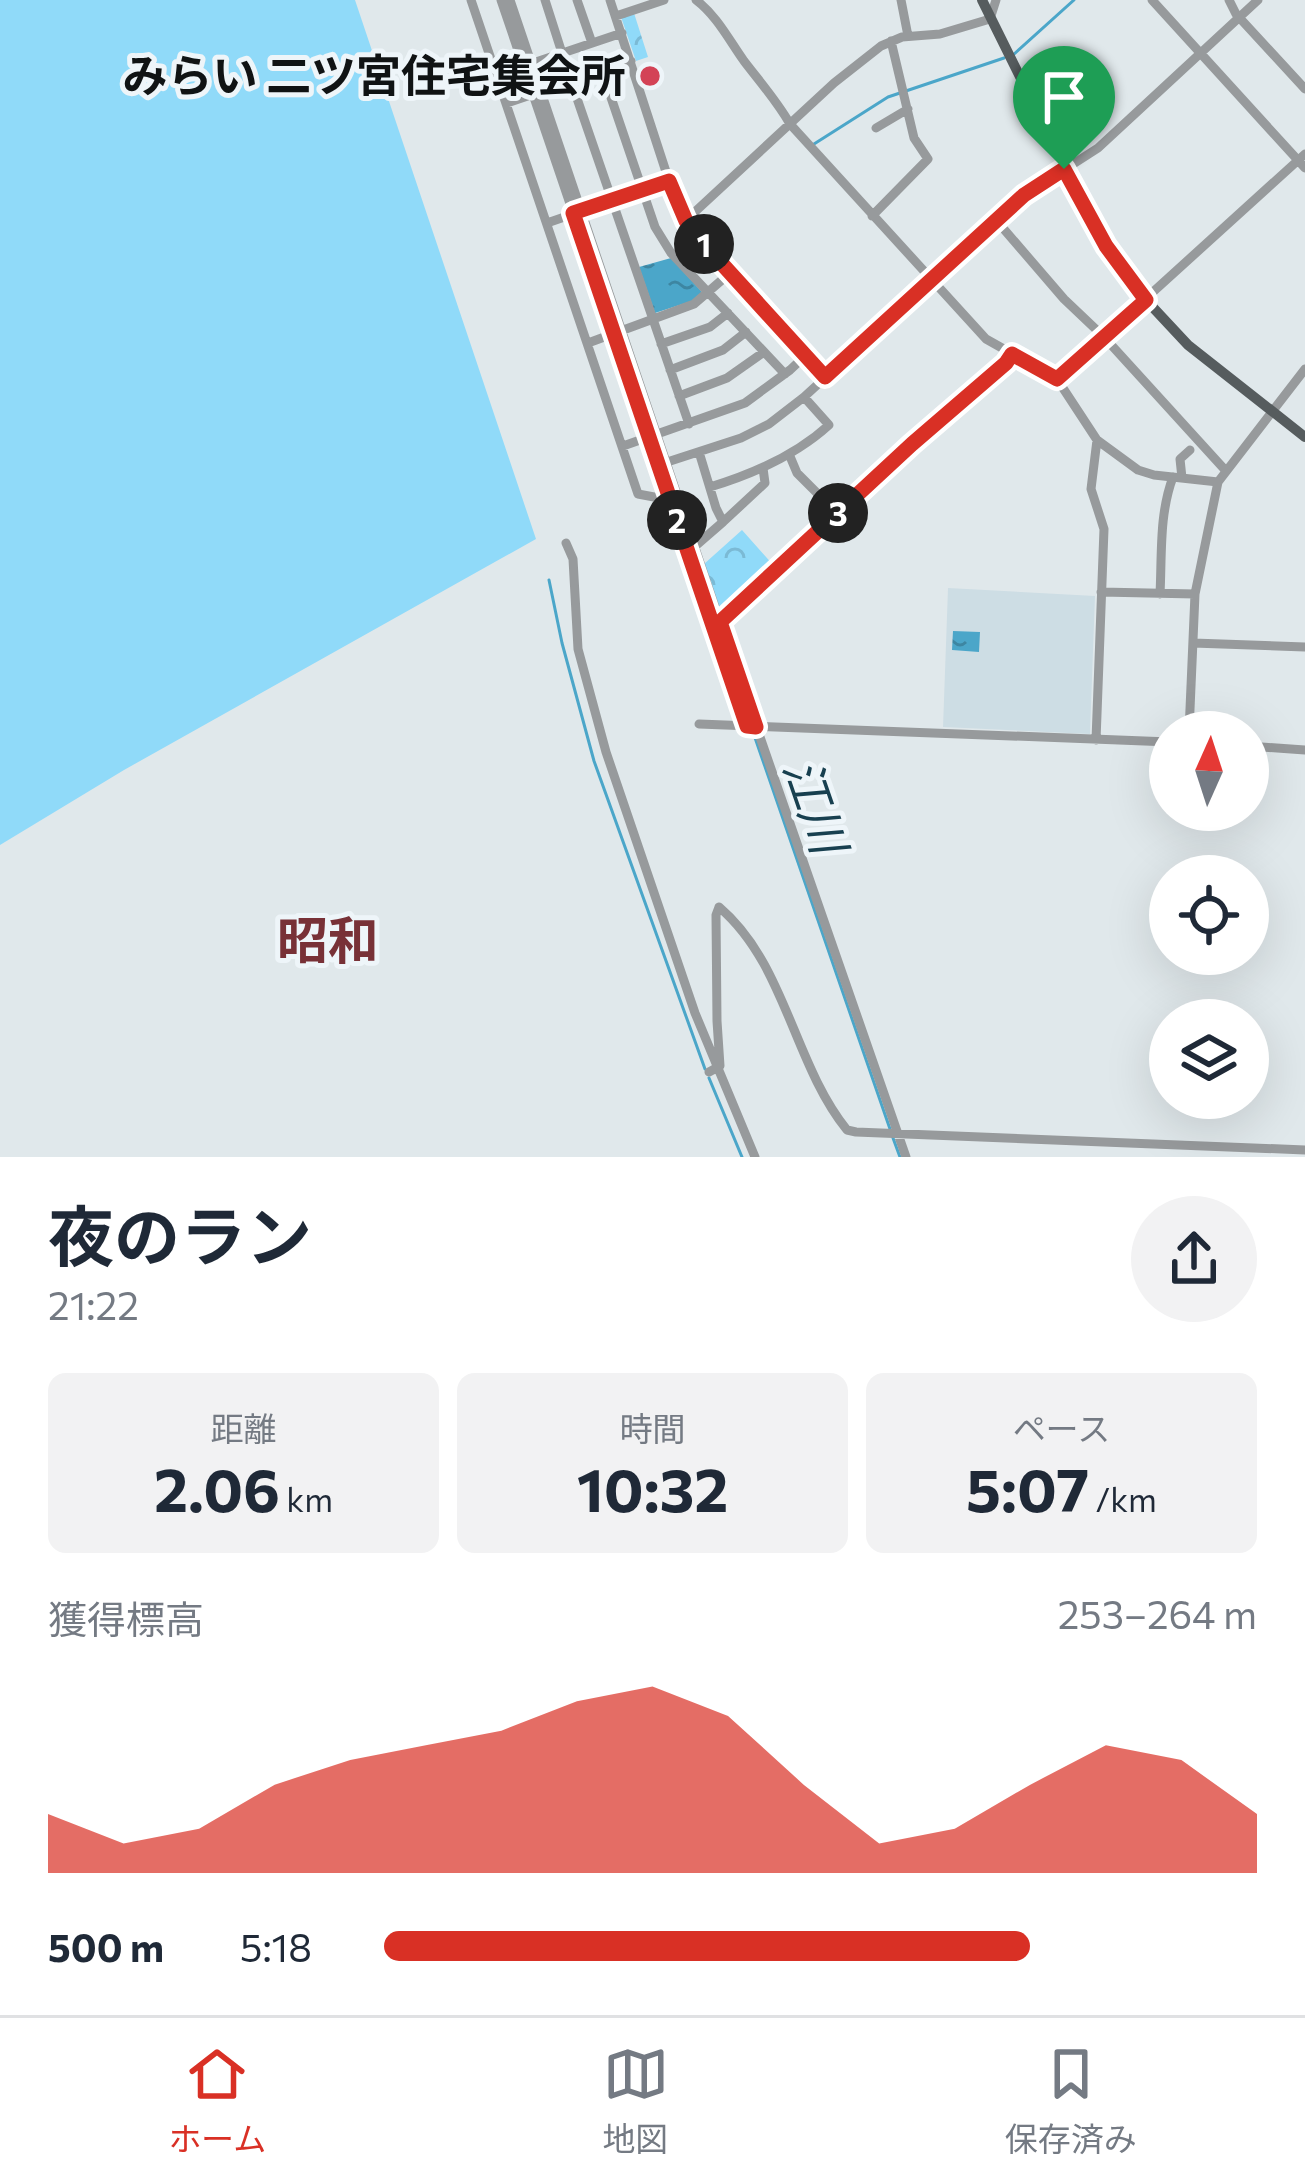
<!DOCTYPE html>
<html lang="ja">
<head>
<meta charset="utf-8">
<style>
  body { margin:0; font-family:Commissioner,"Noto Sans JP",sans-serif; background:#f2f2f3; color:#1f2937; height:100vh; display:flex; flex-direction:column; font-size:45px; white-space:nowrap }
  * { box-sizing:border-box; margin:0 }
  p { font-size:39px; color:#747a83 }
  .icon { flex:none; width:66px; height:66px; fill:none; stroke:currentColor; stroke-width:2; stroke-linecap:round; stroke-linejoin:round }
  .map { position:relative; height:1157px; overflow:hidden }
  .sheet { display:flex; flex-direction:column; background:#fff; flex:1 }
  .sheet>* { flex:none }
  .needle { width:78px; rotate:3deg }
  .controls { position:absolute; left:1149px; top:711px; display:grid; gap:24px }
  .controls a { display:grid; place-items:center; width:120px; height:120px; border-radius:50%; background:#fff; box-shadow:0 12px 48px #0002; font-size:60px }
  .pin { position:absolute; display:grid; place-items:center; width:102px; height:102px; color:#fff; margin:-123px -51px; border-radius:50% 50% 50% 0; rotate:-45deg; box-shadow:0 0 12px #0007 }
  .pin .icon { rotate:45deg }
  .km { position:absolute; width:60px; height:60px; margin:-30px; border-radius:50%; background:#222; color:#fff; font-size:33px; line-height:60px; text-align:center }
  .round { display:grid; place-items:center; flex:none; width:126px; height:126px; border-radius:63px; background:#f2f2f3 }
  .headline { display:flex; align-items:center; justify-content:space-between; height:204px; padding:0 48px }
  h1 { font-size:66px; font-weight:700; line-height:90px }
  .figures { display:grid; grid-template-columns:repeat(3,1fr); gap:18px; height:204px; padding:12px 48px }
  .figures div { display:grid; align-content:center; border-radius:18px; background:#f2f2f3; text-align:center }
  .figures b { font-size:60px; font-weight:700 }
  .figures small { font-size:33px; font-weight:400 }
  .figures p { font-size:33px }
  .chart { height:336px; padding:24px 48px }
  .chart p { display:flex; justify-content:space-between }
  .chart svg { width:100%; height:216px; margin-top:12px; fill:#d93025; opacity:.7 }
  ul { padding:0 48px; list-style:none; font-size:39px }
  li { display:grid; grid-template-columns:192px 144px 1fr; align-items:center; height:90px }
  li i { height:30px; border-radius:15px; background:#d93025 }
  .tab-bar { display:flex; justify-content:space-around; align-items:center; height:168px; border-top:3px solid #e0e1e3; background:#fff; font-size:33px; color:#747a83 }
  .tab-bar a { display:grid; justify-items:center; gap:6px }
  .tab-bar .active { color:#d93025 }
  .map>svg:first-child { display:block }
  .built { fill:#cddde4 }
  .grass { fill:#90daf9 }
  .park { fill:url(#park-crowns) }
  .water { fill:url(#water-ripples) }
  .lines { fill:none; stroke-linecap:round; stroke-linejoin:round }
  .stream { stroke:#4ba6c9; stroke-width:3 }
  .minor { stroke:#979a9c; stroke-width:9 }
  .major { stroke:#565c5e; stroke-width:10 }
  .route-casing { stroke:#fff; stroke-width:24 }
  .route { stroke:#d93025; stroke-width:15 }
  .poi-dot { fill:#d34356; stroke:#eef5f9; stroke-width:4.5 }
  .labels { text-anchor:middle; stroke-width:10; stroke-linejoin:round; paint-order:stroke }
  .poi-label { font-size:45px; font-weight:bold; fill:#101314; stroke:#eef5f9; text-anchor:end }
  .water-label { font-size:48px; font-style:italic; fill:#184050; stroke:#eef5f9 }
  .quarter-label { font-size:51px; font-weight:bold; fill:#783137; stroke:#eef5f9 }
</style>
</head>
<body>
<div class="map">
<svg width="1305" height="1157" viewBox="0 0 1305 1157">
  <defs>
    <pattern id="park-crowns" width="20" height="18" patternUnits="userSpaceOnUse" patternTransform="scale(3)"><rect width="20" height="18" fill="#90daf9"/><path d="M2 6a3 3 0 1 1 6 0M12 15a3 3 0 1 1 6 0" fill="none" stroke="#7bbad5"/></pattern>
    <pattern id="water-ripples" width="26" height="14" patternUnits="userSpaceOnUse" patternTransform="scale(3)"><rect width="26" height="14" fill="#4ba6c9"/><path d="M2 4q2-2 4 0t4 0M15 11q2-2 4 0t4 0" fill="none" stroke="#3d86a2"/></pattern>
  </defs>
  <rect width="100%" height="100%" fill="#e0e8eb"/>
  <path class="built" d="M948 588 1095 596 1090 734 943 727Z"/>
  <path class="grass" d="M0 0H355L536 539 124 770 0 845Z"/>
  <path class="park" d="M634 13 648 57 636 61 621 17Z
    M742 530 775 567 721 618 704 564Z"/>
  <path class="water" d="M671 258 702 292 692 301 655 313 639 267Z
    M953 631 980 632 979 652 952 650Z"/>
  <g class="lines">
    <path class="stream" d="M1013 55 1074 0
      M814 144 888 97 1004 58
      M549 580 562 643 594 761 705 1069
      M752 729 890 1129
      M709 1078 742 1157
      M893 1138 900 1157"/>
    <path class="minor" d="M471 0 638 494 670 500
      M501 0 747 726
      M510 0 720 622 906 1157
      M545 0 562 53
      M577 0 592 43
      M610 0 669 181 685 221 825 377
      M696 0C717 16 729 40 744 61 760 82 777 101 790 124L986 339 1057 379 1097 440 1138 470 1154 475 1218 482
      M901 0 908 36
      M1152 0 1305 168
      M1229 0 1236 14 1305 89
      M616 16 664 0
      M530 64 622 33
      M602 71 655 227 671 253 785 374
      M571 81 689 424
      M507 103 631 61
      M876 128 908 109
      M872 216 928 159 914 138 891 41
      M996 220 1064 299 1104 337 1226 471
      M685 221 834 83 881 46 902 37 940 34 990 19 996 0
      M547 223 669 181
      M588 343 694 304 730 273
      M661 344 710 327 728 313
      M670 370 723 350 746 332
      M1057 379 1305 154
      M679 396 727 378 764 352
      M623 446 745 403 790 370 806 355
      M789 454 797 473 838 514
      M658 465 741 438 769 424 804 397 1025 195 1098 148 1258 0
      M1182 478 1180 459 1190 450
      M710 487C753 474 795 456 829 425L804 397
      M723 522 765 483 763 468
      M566 543 573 559 578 649 606 752 695 1013 755 1157
      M693 548 723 522 716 508 699 452
      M1101 592 1195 594
      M1160 594C1162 555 1159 514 1173 477
      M720 622 912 444 1006 363 1012 354
      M1193 643 1305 647
      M699 724 1170 742
      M1189 732 1195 594 1218 482 1305 369
      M1096 740 1104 529 1091 489 1097 440
      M1248 746 1305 750
      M719 907C786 964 793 1063 847 1130L856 1132 1305 1150
      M709 1072 720 1066 717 1021 716 915 719 907"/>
    <path class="major" d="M982 0 1081 200 1119 264 1146 300 1188 345 1305 437"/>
  </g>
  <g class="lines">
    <defs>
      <path id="route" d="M1064 169 1106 246 1146 300 1057 379 1012 354 1006 363 912 444 720 622 756 727 747 726 573 213 669 181 686 221 693 232 825 377 1024 195Z"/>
    </defs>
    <use href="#route" class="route-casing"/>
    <use href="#route" class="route"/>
  </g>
  <circle class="poi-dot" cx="650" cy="76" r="12"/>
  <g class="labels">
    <g class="poi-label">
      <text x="626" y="92">みらい 二ツ宮住宅集会所</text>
    </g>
    <g class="water-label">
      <text transform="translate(815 806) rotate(71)" y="17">江川</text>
    </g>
    <g class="quarter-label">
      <text x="328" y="959">昭和</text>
    </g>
  </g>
</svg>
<div class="controls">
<a><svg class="needle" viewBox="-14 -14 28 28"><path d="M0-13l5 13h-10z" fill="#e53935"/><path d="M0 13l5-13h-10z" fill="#747a83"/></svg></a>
<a><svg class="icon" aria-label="locate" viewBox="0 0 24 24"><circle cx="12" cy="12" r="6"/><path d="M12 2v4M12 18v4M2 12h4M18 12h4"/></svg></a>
<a><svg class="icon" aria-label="layers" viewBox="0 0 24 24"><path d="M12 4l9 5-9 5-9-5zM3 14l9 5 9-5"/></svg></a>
</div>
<div class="pin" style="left:1064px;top:169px;background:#1e9e55"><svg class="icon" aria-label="arrive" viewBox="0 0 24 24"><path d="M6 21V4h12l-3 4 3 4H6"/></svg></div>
<b class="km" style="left:704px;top:244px">1</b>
<b class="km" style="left:677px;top:520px">2</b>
<b class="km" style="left:838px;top:513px">3</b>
</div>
<section class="sheet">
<div class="headline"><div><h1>夜のラン</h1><p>21:22</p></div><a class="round"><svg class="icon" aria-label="share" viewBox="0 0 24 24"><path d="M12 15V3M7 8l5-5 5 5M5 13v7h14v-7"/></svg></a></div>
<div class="figures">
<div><p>距離</p><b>2.06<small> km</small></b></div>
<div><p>時間</p><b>10:32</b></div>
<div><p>ペース</p><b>5:07<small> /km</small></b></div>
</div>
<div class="chart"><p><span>獲得標高</span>253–264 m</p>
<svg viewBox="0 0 160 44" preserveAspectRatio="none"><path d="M0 44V32L10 38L20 35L30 26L40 21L50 18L60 15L70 9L80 6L90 12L100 26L110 38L120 35L130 26L140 18L150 21L160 32V44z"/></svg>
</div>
<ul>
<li><b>500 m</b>5:18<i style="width:74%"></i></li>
</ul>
</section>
<nav class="tab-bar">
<a class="active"><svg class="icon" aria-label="home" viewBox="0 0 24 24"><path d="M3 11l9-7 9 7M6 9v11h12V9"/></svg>ホーム</a>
<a><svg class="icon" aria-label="map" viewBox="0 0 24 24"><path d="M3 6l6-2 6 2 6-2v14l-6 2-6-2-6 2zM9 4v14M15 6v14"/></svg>地図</a>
<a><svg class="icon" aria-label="saved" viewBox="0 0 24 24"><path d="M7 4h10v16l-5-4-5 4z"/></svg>保存済み</a>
</nav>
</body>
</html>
